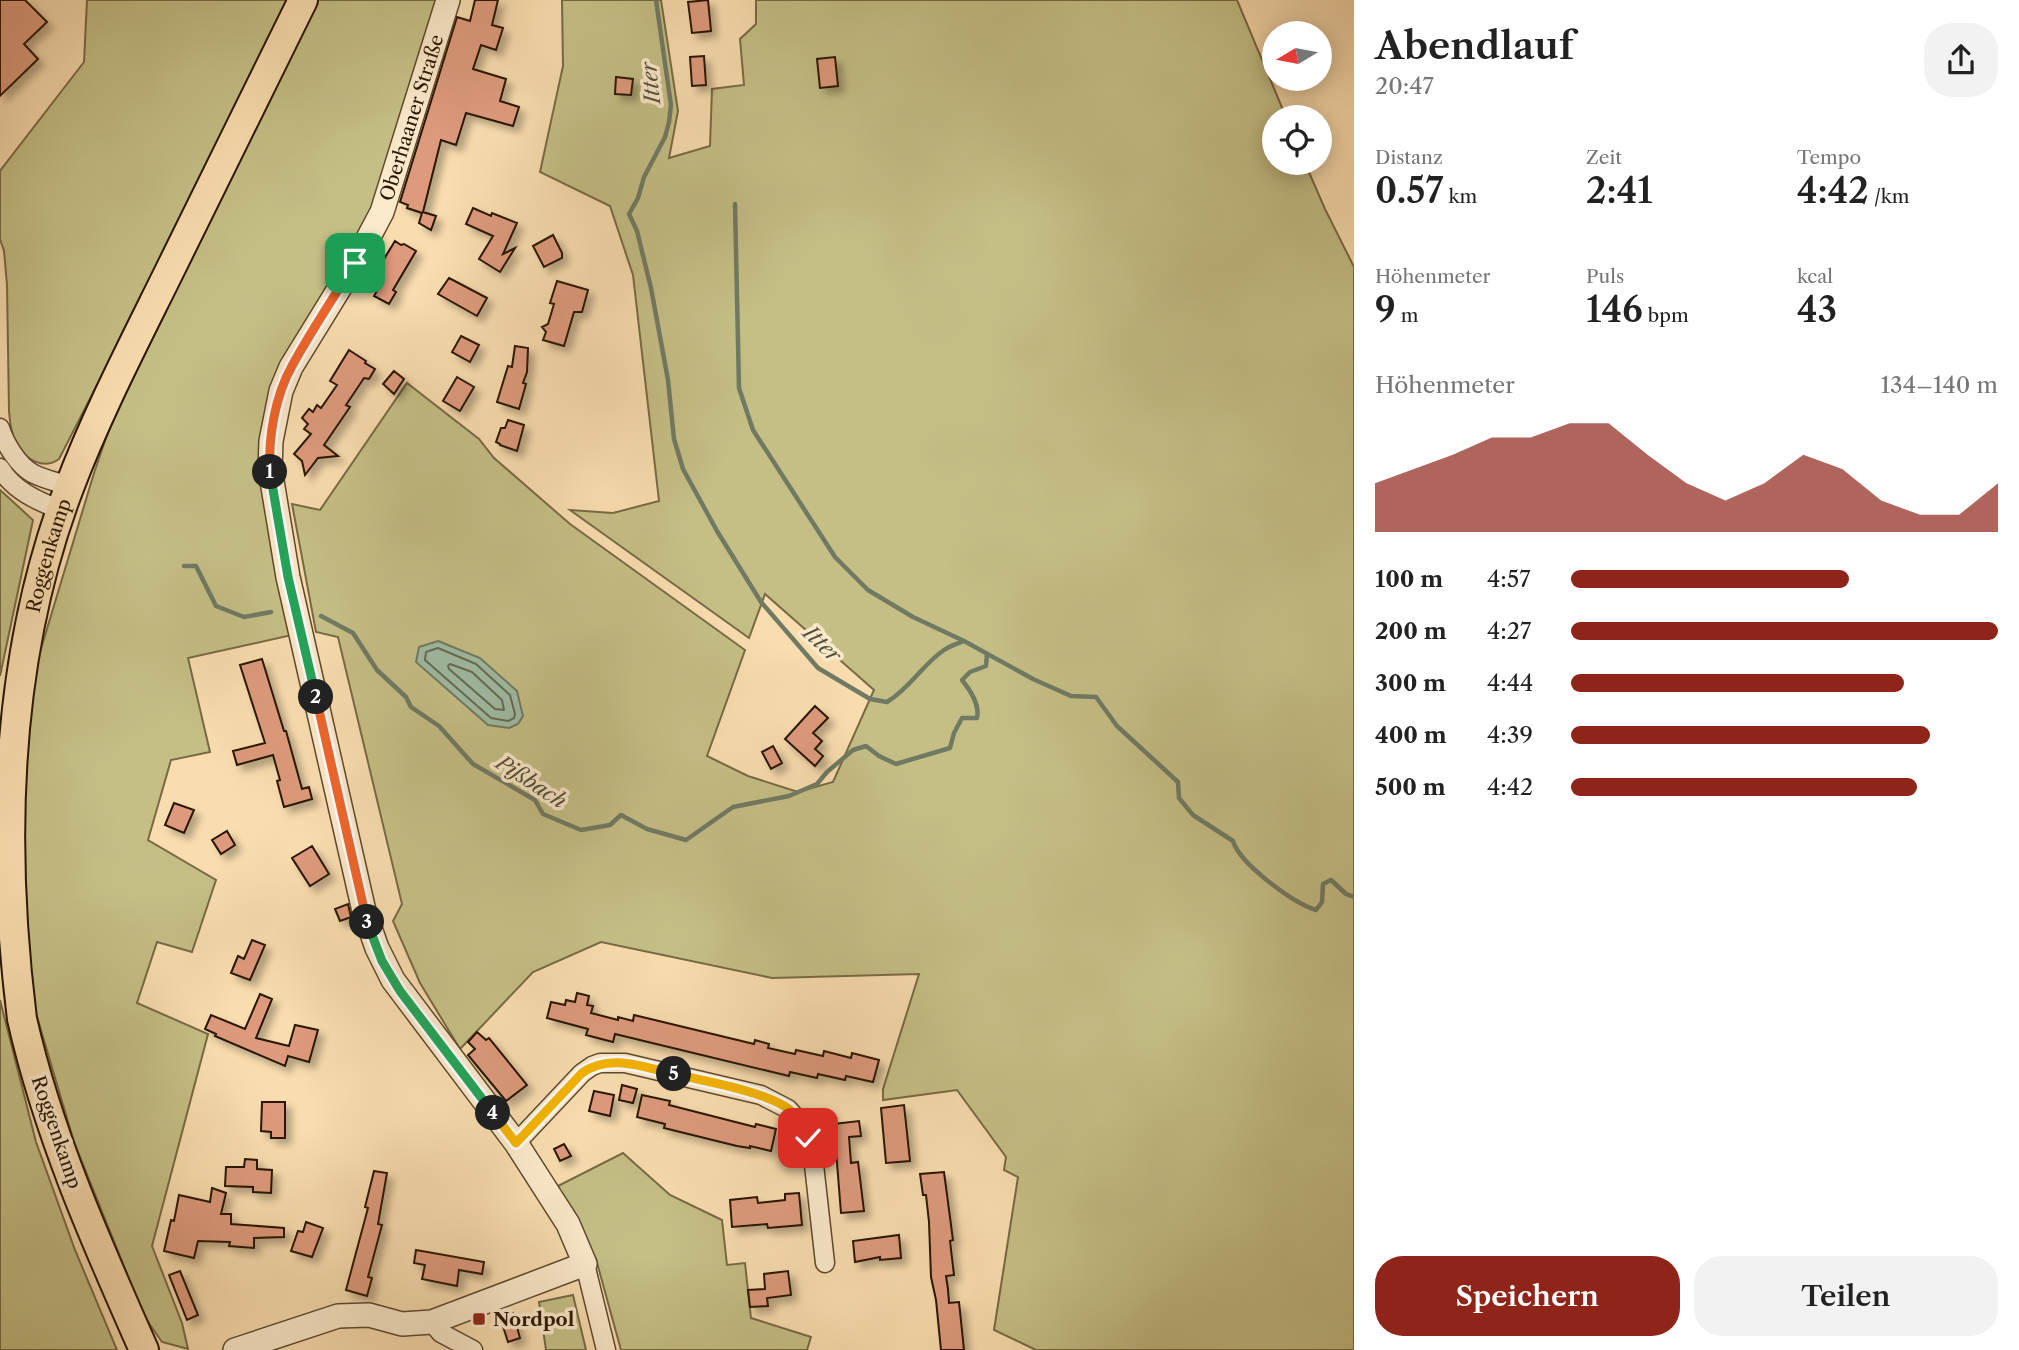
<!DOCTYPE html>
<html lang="de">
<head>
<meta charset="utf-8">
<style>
  body { margin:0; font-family:"Libre Caslon Text",serif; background:#f2f2f2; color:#222; height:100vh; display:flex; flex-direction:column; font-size:26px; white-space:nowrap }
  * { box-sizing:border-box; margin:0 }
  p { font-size:23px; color:#767676 }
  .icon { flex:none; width:38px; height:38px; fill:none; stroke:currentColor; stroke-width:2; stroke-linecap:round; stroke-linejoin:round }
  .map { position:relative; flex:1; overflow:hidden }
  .side { display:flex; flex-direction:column; background:#fff; width:665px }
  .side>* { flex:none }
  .needle { width:46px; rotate:260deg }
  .buttons { position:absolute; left:1262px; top:21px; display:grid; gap:14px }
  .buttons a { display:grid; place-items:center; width:70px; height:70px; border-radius:50%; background:#fff; box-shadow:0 4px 18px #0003; font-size:35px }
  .pin { position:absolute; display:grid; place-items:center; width:60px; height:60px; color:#fff; margin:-30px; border-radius:14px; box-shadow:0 4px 10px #0006 }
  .km { position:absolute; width:35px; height:35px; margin:-18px; border-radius:50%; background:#222; color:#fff; font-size:19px; line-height:35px; text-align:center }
  .round { display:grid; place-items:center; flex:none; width:74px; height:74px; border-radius:28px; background:#f2f2f2 }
  .head { display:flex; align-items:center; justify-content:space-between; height:119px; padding:0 21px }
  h1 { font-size:38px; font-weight:600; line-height:52px }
  .stats { display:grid; grid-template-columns:repeat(3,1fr); gap:10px; height:119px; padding:7px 21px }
  .stats div { display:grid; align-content:center }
  .stats b { font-size:35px; font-weight:600 }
  .stats small { font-size:19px; font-weight:400 }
  .stats p { font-size:19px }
  .chart { height:196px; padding:14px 21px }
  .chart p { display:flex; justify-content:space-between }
  .chart svg { width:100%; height:126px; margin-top:7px; fill:#8f2418; opacity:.7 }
  .button { display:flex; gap:14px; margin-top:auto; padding:14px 21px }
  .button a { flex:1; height:80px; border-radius:28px; background:#8f2418; color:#fff; font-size:28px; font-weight:600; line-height:80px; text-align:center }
  .button a+a { background:#f2f2f2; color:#222 }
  ul { padding:0 21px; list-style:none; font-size:23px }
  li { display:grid; grid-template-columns:112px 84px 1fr; align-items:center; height:52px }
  li i { height:18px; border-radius:9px; background:#8f2418 }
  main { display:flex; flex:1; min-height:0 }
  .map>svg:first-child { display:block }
  .green { fill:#c5bf86; stroke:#776a43; stroke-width:2 }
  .water { fill:#9fbda5; stroke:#707a63; stroke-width:2 }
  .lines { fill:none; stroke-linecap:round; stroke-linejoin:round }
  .shore { stroke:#646a52; stroke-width:2 }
  .stream { stroke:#707a63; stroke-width:4.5 }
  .building { fill:#dd9a7c; stroke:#291600; stroke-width:2; filter:url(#shadow) }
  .minor-casing { stroke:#5d482c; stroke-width:21 }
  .tertiary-casing { stroke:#5d482c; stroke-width:26 }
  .primary-casing { stroke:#291600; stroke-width:32 }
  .minor { stroke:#fbe9cb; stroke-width:18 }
  .tertiary { stroke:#fbe9cb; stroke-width:23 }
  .primary { stroke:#f9ddaf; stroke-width:28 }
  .split-1-casing { stroke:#fff; stroke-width:14 }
  .split-2-casing { stroke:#fff; stroke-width:14 }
  .split-3-casing { stroke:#fff; stroke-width:14 }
  .split-4-casing { stroke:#fff; stroke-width:14 }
  .split-5-casing { stroke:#fff; stroke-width:14 }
  .split-6-casing { stroke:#fff; stroke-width:14 }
  .split-1 { stroke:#f0652b; stroke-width:9 }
  .split-2 { stroke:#22a559; stroke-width:9 }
  .split-3 { stroke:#f0652b; stroke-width:9 }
  .split-4 { stroke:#22a559; stroke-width:9 }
  .split-5 { stroke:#f5b400; stroke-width:9 }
  .split-6 { stroke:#f5b400; stroke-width:9 }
  .poi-dot { fill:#8f2418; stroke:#fbe9cb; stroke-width:2.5 }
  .labels { text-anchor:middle; stroke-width:7; stroke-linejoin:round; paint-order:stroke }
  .street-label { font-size:19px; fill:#291600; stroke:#fbe9cb }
  .poi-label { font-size:19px; font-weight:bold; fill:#291600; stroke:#fbe9cb; text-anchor:start }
  .water-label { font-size:21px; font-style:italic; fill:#52503a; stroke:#fbe9cb }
</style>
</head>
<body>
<main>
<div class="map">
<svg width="1354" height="1350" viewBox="0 0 1354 1350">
  <defs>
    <filter id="shadow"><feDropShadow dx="6" dy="6" stdDeviation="3.5" flood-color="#0004"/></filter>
  </defs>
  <rect width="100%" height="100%" fill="#f9ddaf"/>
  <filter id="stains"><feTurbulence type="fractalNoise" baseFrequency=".00286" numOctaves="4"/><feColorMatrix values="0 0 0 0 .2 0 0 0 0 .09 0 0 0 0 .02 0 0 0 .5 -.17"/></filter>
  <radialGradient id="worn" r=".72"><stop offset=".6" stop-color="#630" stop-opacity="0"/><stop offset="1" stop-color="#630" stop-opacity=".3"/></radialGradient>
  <path class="green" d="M87 0H295L59 459C44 470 25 460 17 444 11 434 10 422 9 411L7 285 4 251 0 239V171L84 62Z
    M314 0H436L378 207 270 395 292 635 188 658 210 752 171 760 148 840 216 880 192 952 157 942 137 1003 208 1034 152 1246 182 1323 188 1349 162 1342 144 1316 74 1142 33 1003 16 883 21 783 37 662 94 473 132 362Z
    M562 0H661L678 111 669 158 710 146 712 89 744 85 740 39 756 24V0H1237L1286 117H1274V163H1305L1325 209 1354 267V1350H1036L994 1330 1018 1177 1004 1170 1006 1157 957 1090 883 1100V1089L919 974 772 978 601 942 533 972 460 1049 420 983 393 921 402 904 338 637 316 632 292 504 320 510 407 383 479 439 494 458 570 524 745 650 707 756 748 776 798 792 833 782 874 690 765 594 749 638 570 510 613 513 659 501 633 275 610 206 540 172 563 66Z
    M0 490 33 520 0 676Z
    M0 1000 36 1142 75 1250 117 1350H0Z
    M623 1153 670 1195 722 1220 727 1265 745 1263 751 1318 811 1337 807 1350H621L596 1259 556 1187Z
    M573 1295 586 1350H546L539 1302Z"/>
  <path class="water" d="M438 641 480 658 517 691 523 716 518 724 509 728 488 725 416 662 419 647Z"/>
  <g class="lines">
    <path class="shore" d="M438 648 476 664 510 695 515 714 514 718 508 721 491 718 425 660 426 652Z
      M450 664 472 672 502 700 504 710 495 709 449 669 448 666Z"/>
    <path class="stream" d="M656 0 671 105 669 122 665 137 644 177 638 198 629 214 637 231 651 288 668 380 674 439 683 469 717 531 761 602 818 668 870 699 887 702C910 688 922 665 944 650 950 646 957 644 964 641L1033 679 1071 696 1096 697 1117 726 1178 782 1179 798 1193 815 1233 841C1240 864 1293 903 1316 910L1322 902 1323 884 1331 880 1346 894 1354 897
      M735 204 739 388 753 430 835 557 868 590 913 617 964 641
      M184 566H196L216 606 244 617 271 612
      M321 616 353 633 377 670 406 697 411 707 439 726 473 764 535 800 543 814 581 830 610 825 621 815 647 829 686 840 733 807 789 796 817 784 827 772 853 750 866 746 879 756 896 764 950 748 954 733 962 718H977C980 704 970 690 962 680L970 672 986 666 987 654"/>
  </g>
  <path class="building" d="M0 0H25L47 22 24 44 38 59 0 96Z
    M475 0H498L492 25 503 28 496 50 481 45 473 69 506 79 500 101 519 107 513 126 466 113 456 145 441 140 423 212 436 216 431 230 419 223 422 213 407 208 408 205 400 202 457 17 470 21Z
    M708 0 711 31 692 33 688 2Z
    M704 56 706 85 692 86 690 57Z
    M835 57 838 86 820 88 817 59Z
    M616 77 633 79 631 95 615 94Z
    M473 208 491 216 492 213 517 223 503 254 515 248 500 272 479 259 493 236 466 224Z
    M553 235 562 253V258L544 267 533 246Z
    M395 241 401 245 404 244 416 251 393 290 396 292 389 304 374 296 382 282 373 277Z
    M449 278 487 298 477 316 438 294Z
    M557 281 588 290 582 312H574L564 346 543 340 546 332 542 327 548 324 554 304 550 303Z
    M461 336 479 345 470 362 452 352Z
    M515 346 528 348 527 372 523 383 526 384 519 409 497 402 508 366 512 367Z
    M349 350 366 361 365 363 375 369 369 379 364 378 346 405 350 407 324 445 338 456 318 458 305 475 302 461 294 454 311 434 304 429 308 424 302 418 309 409 313 412 317 405 321 408 337 385 330 381Z
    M394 371 404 379 394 394 383 384Z
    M457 377 474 387 460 411 443 401Z
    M508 420 524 425 517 451 500 445V444L496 442 501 428H505Z
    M262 659 284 731H286L302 789 309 787 312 799 284 807 277 781 280 780 273 755 237 765 233 751 265 743 240 665Z
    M815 706 828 718 813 733 822 741 815 749 823 756 815 766 785 739Z
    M773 746 782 763 771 769 762 752Z
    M174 803 194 810 184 833 165 825Z
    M227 831 235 845 221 854 212 840Z
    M312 846 329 874 310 886 292 858Z
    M348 904 351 917 340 921 335 909Z
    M252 940 265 945 250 980 231 973 238 956 244 959Z
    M577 993 589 996 587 1005 593 1006 591 1013 618 1020V1017L633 1021 634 1015 754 1044 755 1040 769 1044 768 1048 795 1054 796 1050 823 1056 824 1051 851 1058 852 1053 879 1060 873 1082 846 1076 845 1080 818 1074 817 1078 790 1072 789 1076 615 1034 613 1042 586 1035 588 1029 547 1018 551 1002 565 1005 566 1000 575 1002Z
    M260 994 272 999 256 1038 289 1046 295 1025 318 1030 309 1062 288 1056 285 1066 215 1036 216 1034 205 1029 211 1015 245 1029Z
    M477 1032 486 1040 489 1038 527 1085 506 1101 468 1055 475 1049 468 1042Z
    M622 1085 637 1089 633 1103 619 1100Z
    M594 1091 614 1095 610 1116 589 1111Z
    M642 1095 670 1101 669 1105 755 1127 756 1124 776 1129 771 1151 750 1146V1148L737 1146 664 1128 665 1124 637 1117Z
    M262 1102H285V1138H271V1132L261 1131Z
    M904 1105 910 1161 886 1163 881 1108Z
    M859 1121 861 1136 849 1137 851 1163 858 1162 864 1211 841 1213 835 1138 826 1139 825 1125Z
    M564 1144 571 1156 560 1161 554 1149Z
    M245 1159 257 1160V1169L272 1170 271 1193 253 1192V1187L225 1186 226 1167H244Z
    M374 1171 387 1173 378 1224 382 1225 368 1277 372 1278 367 1296 346 1290 368 1208 365 1207Z
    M944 1172 953 1240 950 1241 954 1275 946 1276 948 1289 949 1303 959 1302 964 1350H941L936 1300 931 1277 929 1222 926 1195H923L920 1174Z
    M212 1188 226 1193 221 1214H231V1224L284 1228V1237L254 1238V1248L229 1246 230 1242 198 1241 194 1258 164 1251 171 1220 174 1221 179 1195 210 1202Z
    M799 1193 802 1225 768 1228 767 1224 732 1227 730 1200 757 1197 758 1203 785 1200V1194Z
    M306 1222 323 1228 312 1257 291 1251 298 1231 303 1232Z
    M899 1235 901 1258 880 1260V1257L855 1262 853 1241Z
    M416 1250 484 1262 482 1274 459 1270 457 1286 422 1279 425 1265 414 1263Z
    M180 1271 198 1315 187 1320 169 1275Z
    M788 1271 791 1295 767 1298 768 1306 750 1307 748 1290 765 1289 764 1274Z
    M513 1313 520 1338 508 1342 500 1317Z"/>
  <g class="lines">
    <defs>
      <path id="minor" d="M0 428C5 444 18 465 32 473 43 479 57 482 69 486
        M0 468C13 490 37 501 61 510
        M516 1143 582 1073 592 1066 600 1063H625L761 1095 788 1109 803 1126 813 1156 825 1263
        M585 1264 606 1350
        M432 1322 441 1333 473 1350"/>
      <g id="tertiary">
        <path id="s1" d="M235 1350 338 1316 369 1315 402 1324 432 1322 585 1264 568 1224 516 1143 393 980 377 948 364 911 288 577 270 469 271 441 281 391 291 367 355 263 382 212 448 0"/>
      </g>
      <g id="primary">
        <path id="s2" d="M144 1350C96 1242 48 1134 22 1019 0 842 5 656 69 488 97 414 134 343 169 272 214 181 258 91 303 0"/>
      </g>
    </defs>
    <use href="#minor" class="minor-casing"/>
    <use href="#tertiary" class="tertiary-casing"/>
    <use href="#primary" class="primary-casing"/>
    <use href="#minor" class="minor"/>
    <use href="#tertiary" class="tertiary"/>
    <use href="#primary" class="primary"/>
  </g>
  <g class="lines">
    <defs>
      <path id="split-1" d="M270 472C268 438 275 396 292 366 311 331 334 297 355 263"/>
      <path id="split-2" d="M270 472 288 577 316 697"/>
      <path id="split-3" d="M316 697 367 922"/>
      <path id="split-4" d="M367 922 382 961 400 991 493 1113"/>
      <path id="split-5" d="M493 1113 516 1143 582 1073C610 1053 643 1067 674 1074"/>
      <path id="split-6" d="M674 1074C704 1081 768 1092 790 1110 799 1118 804 1127 808 1138"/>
    </defs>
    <use href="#split-1" class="split-1-casing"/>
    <use href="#split-2" class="split-2-casing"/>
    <use href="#split-3" class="split-3-casing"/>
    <use href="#split-4" class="split-4-casing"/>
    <use href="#split-5" class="split-5-casing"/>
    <use href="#split-6" class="split-6-casing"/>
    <use href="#split-1" class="split-1"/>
    <use href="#split-2" class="split-2"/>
    <use href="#split-3" class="split-3"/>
    <use href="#split-4" class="split-4"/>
    <use href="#split-5" class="split-5"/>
    <use href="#split-6" class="split-6"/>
  </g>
  <rect class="poi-dot" x="472" y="1312" width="14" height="14" rx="3.5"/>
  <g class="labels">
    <g class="street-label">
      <text dy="7" stroke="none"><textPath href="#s1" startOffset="1622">Oberhaaner Straße</textPath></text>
      <text dy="7" stroke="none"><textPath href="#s2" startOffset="821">Roggenkamp</textPath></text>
      <text transform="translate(57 1132) rotate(71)" y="7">Roggenkamp</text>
    </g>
    <g class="poi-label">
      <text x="493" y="1326">Nordpol</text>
    </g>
    <g class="water-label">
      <text transform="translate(651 83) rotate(-96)" y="7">Itter</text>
      <text transform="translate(822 644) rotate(43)" y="7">Itter</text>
      <text transform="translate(531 782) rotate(33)" y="7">Pißbach</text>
    </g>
  </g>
  <rect width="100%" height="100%" filter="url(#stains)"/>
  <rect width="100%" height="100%" fill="url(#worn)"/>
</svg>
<div class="buttons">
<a><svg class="needle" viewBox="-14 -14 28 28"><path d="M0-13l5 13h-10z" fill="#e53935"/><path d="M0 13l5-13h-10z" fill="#767676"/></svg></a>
<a><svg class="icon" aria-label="locate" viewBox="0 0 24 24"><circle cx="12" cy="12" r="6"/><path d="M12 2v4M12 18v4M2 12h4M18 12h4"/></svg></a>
</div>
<div class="pin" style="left:355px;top:263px;background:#1e9e55"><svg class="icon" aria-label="arrive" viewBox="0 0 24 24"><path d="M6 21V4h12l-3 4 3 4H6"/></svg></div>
<div class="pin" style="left:808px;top:1138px;background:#d93025"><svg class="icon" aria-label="check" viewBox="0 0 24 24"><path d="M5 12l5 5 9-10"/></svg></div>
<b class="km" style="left:270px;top:472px">1</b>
<b class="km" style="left:316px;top:697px">2</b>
<b class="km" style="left:367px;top:922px">3</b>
<b class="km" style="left:493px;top:1113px">4</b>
<b class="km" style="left:674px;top:1074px">5</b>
</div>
<section class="side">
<div class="head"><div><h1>Abendlauf</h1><p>20:47</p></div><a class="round"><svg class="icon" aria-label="share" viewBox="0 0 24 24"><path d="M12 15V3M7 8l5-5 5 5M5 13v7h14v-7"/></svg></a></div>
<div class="stats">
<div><p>Distanz</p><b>0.57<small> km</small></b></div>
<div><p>Zeit</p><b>2:41</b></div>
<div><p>Tempo</p><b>4:42<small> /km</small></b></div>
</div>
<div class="stats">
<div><p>Höhenmeter</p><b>9<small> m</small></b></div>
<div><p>Puls</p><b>146<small> bpm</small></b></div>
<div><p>kcal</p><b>43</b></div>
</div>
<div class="chart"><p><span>Höhenmeter</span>134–140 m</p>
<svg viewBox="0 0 160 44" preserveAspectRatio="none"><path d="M0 44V27L10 22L20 17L30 11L40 11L50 6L60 6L70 17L80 27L90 33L100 27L110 17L120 22L130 33L140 38L150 38L160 27V44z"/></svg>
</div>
<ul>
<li><b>100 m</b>4:57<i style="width:65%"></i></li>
<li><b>200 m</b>4:27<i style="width:100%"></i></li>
<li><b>300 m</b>4:44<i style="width:78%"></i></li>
<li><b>400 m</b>4:39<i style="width:84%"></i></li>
<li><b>500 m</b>4:42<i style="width:81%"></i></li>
</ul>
<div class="button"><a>Speichern</a><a>Teilen</a></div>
</section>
</main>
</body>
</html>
